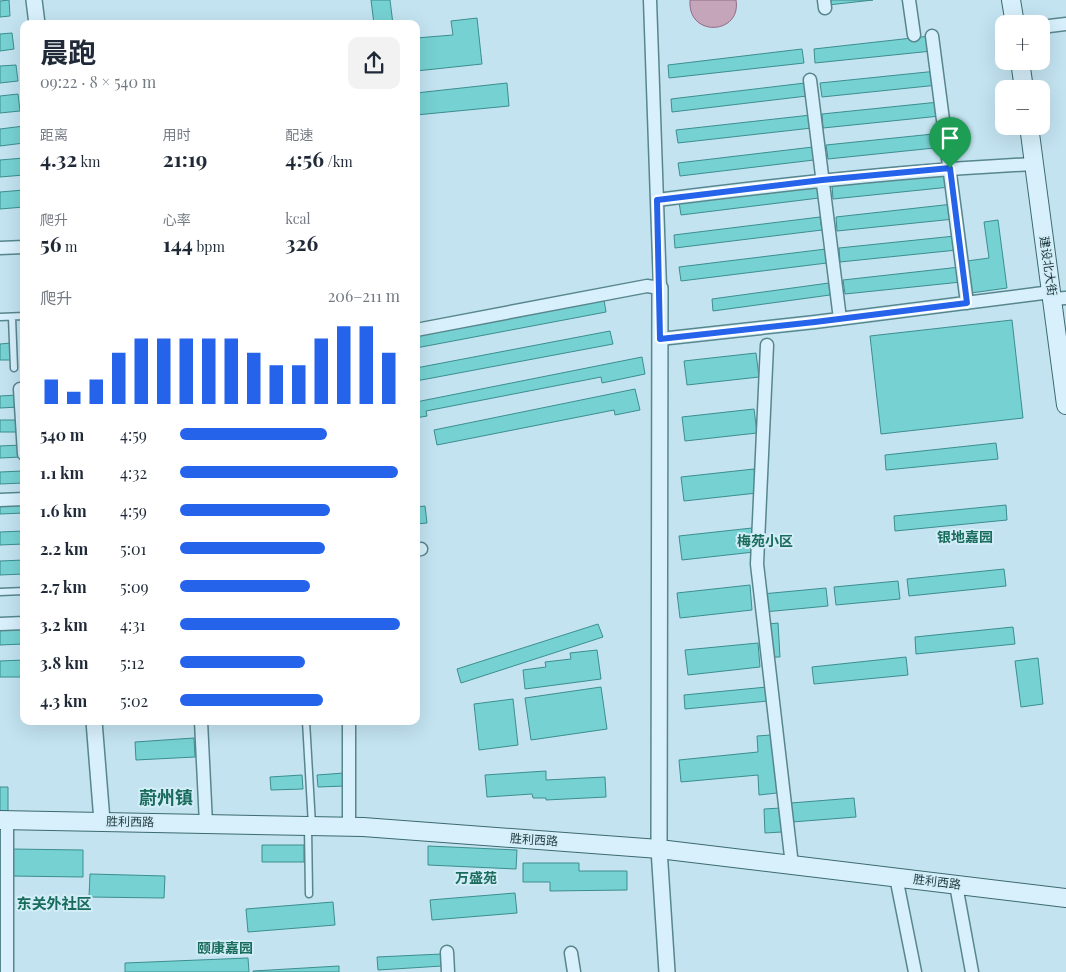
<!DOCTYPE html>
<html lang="zh">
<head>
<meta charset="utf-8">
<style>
  body { margin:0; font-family:"Playfair Display","Noto Sans SC",serif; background:#f2f2f3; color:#1f2937; height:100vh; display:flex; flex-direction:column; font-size:19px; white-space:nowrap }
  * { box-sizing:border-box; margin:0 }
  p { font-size:16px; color:#747a83 }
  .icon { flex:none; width:28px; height:28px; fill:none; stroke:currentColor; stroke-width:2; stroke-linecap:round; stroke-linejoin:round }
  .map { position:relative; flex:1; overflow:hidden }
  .drawer { position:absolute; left:20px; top:20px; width:400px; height:705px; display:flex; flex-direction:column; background:#fff; border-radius:10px; box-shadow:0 5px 20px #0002 }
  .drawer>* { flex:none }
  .tools { position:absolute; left:995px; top:15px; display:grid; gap:10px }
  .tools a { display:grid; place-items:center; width:55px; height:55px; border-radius:10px; background:#fff; box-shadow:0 5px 20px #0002; font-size:25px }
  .pin { position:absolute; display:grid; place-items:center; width:42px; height:42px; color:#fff; margin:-51px -21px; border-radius:50% 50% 50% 0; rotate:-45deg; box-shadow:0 0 5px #0007 }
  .pin .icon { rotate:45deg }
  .round { display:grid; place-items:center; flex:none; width:52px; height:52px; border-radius:10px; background:#f2f2f3 }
  .headline { display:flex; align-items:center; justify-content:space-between; height:85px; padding:0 20px }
  h1 { font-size:28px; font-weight:700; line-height:38px }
  .stats { display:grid; grid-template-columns:repeat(3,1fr); gap:8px; height:85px; padding:5px 20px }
  .stats div { display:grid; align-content:center }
  .stats b { font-size:21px; font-weight:700 }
  .stats small { font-size:14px; font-weight:400 }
  .stats p { font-size:14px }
  .chart { height:140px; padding:10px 20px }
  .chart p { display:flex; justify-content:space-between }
  .chart svg { width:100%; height:90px; margin-top:5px; stroke:#2563eb; stroke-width:6 }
  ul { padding:0 20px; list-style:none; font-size:16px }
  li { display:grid; grid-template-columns:80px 60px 1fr; align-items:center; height:38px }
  li i { height:12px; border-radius:6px; background:#2563eb }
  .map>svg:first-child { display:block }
  .water { fill:#c4a5ba; stroke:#936b85 }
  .building { fill:#76d1d2; stroke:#3c8e8e }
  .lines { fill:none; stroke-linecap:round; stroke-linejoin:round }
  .service-casing { stroke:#58868d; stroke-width:9 }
  .minor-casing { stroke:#58868d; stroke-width:15 }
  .tertiary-casing { stroke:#58868d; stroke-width:18 }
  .secondary-casing { stroke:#3b6a6f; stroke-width:20 }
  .service { stroke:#d7f0fb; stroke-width:6 }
  .minor { stroke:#d7f0fb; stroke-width:12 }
  .tertiary { stroke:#d7f0fb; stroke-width:15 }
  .secondary { stroke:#d7f0fb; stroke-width:18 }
  .route-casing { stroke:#fff; stroke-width:10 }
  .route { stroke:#2563eb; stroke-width:6 }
  .labels { text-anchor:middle; stroke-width:4; stroke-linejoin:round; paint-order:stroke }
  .street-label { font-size:12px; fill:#1d393c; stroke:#d3edf8 }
  .neighbourhood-label { font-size:14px; font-weight:bold; fill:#196c5c; stroke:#d3edf8 }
  .quarter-label { font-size:15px; font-weight:bold; fill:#196c5c; stroke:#d3edf8 }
  .district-label { font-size:18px; font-weight:bold; fill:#196c5c; stroke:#d3edf8 }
</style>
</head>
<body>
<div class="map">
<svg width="1066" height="972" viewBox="0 0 1066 972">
  <rect width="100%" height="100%" fill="#c3e3f1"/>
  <path class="water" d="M690 0H736C742 35 687 38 690 0Z"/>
  <path class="building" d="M9 0 10 16 0 17V1Z
    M371 0H390L393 24H374Z
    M827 0H873L828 5Z
    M477 18 482 64 416 71V38L453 35 451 21Z
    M12 33 14 49 0 51V34Z
    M930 36 932 51 815 63 814 49Z
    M802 49 804 63 669 78 668 65Z
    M16 65 18 81 0 83V66Z
    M937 71 938 85 822 97 820 83Z
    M507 83 509 106 416 115V93Z
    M805 83 807 96 672 112 671 99Z
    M18 94 20 111 0 113V96Z
    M939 102 940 116 823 128 822 114Z
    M811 115 812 128 678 143 676 130Z
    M24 126V143L0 146V129Z
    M943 133 944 147 828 159 826 145Z
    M813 147 814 160 680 176 678 163Z
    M24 158V175L0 177V160Z
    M949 173 950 187 833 199 832 185Z
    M818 185 819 198 681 215 679 202Z
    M24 190V207L0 209V192Z
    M953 204 954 219 837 231 836 217Z
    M820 217 822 230 675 248 674 235Z
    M998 220 1007 288 971 293 967 261 989 258 984 222Z
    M955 236 957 250 840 262 839 248Z
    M826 249 827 263 681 281 679 267Z
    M960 267 961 282 845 294 843 280Z
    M829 283 830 295 713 311 712 299Z
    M604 300 606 312 416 348V335Z
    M1012 320 1023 418 881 434 870 336Z
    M610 331 613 344 416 381V368Z
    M11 343 12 360H0V344Z
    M756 353 759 377 687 385 684 361Z
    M642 357 645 374 602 383 601 377 426 411 427 416 416 418V402Z
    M635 389 640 410 615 415 614 410 437 445 434 430Z
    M18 395 19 407 0 408V396Z
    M754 409 757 433 685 441 682 417Z
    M0 420H19L20 432H0Z
    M996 443 998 459 886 470 885 455Z
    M21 445 22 457 0 458V446Z
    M754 469 757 493 684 501 681 477Z
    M23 471V483L0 484V472Z
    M24 501V513L0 514V502Z
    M1006 505 1007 520 895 531 894 516Z
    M425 506 427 523 416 524V507Z
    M752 528 754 552 682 560 679 536Z
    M24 531V544L0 545V532Z
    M24 560V574L0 575V561Z
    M1004 569 1006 586 909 596 907 579Z
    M898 581 900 599 836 605 834 587Z
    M750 585 752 610 680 618 677 593Z
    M826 588 828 606 764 612 762 594Z
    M778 623 780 657H769L768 624Z
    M598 624 603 637 461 683 457 669Z
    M1013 627 1015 644 916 654 915 637Z
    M0 628H24V644L0 645Z
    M758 643 760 667 688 675 685 650Z
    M597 650 601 679 525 689 523 670 546 667 545 662 571 659 570 653Z
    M906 657 908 675 814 684 812 667Z
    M1038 658 1043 704 1021 707 1015 661Z
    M24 660V677H0V661Z
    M601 687 607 729 531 740 525 698Z
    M767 687 768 701 685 709 684 695Z
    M513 699 518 745 479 750 474 704Z
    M771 735 777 793 759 795 758 775 681 782 679 760 758 752 757 736Z
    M194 738 195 757 136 760 135 742Z
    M546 771V780L605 777 606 797 546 800V798H533L532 794 487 797 485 775Z
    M344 773 345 786 318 787 317 775Z
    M302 775 303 789 271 790 270 777Z
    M0 787H8V811H0Z
    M854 798 856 817 792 822 791 803Z
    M781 808 782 832 765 833 764 809Z
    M262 845H304V862H262Z
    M428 846 517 850 516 869 428 865Z
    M11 849 83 850V877L11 876Z
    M523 863H579V871H627V890L550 891V882H523Z
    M90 874 165 876 164 898 89 897Z
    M515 893 517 913 432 920 430 900Z
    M333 902 335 925 248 932 246 909Z
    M442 954V966L378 970 377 957Z
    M248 958 249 972H125V963Z
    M339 966V972H253V971Z"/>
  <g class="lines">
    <defs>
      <path id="service" d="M0 317 24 316
        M12 317 14 368
        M0 592 24 591
        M306 721 312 825
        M308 827 309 894"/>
      <path id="minor" d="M824 0 825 8
        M909 0 914 35
        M1041 27 1066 24
        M932 36 967 303
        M810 80 840 319
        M657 200C783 184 908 170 1034 164
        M0 248 24 247
        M1052 299 1066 298
        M416 330 647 286 660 288 650 0
        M660 339 815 322 1051 292
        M767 345 757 564 792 865
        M20 389 24 454
        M0 500 24 499
        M416 550 421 549
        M0 624 24 623
        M201 721 206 824
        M349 721V826
        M896 877 915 972
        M956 885 972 972
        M447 952 448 972
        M571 953 574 972
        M7 972V820"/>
      <path id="tertiary" d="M34 0 37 24
        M660 288 659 849 667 972
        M94 721 102 821"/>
      <path id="secondary" d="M1011 0 1015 24
        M1020 61 1024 89
        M1029 126 1066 405
        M0 820 363 827 659 849 1066 898"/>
    </defs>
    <use href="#service" class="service-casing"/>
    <use href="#minor" class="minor-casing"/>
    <use href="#tertiary" class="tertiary-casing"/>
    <use href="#secondary" class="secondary-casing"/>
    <use href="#service" class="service"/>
    <use href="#minor" class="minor"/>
    <use href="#tertiary" class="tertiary"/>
    <use href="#secondary" class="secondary"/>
  </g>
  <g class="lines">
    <defs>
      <path id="route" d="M950 168 967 303 815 322 660 339 657 200 822 180Z"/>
    </defs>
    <use href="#route" class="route-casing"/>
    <use href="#route" class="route"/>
  </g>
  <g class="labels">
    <g class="street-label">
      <text transform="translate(1048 266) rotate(82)" y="4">建设北大街</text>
      <text transform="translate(130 822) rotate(1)" y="4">胜利西路</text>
      <text transform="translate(534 840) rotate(4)" y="4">胜利西路</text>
      <text transform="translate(937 882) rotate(7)" y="4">胜利西路</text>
    </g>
    <g class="neighbourhood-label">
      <text x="965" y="542">银地嘉园</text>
      <text x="765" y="546">梅苑小区</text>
      <text x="476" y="883">万盛苑</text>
      <text x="225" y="953">颐康嘉园</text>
    </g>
    <g class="quarter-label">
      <text x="54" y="909">东关外社区</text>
    </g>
    <g class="district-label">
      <text x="166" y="804">蔚州镇</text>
    </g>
  </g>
</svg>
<div class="tools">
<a>+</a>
<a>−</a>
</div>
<div class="pin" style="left:950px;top:168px;background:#1e9e55"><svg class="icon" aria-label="arrive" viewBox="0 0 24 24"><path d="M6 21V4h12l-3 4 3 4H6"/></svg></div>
<section class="drawer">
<div class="headline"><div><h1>晨跑</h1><p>09:22 · 8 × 540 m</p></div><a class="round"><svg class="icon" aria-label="share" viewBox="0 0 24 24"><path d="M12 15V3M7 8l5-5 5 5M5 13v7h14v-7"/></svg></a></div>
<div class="stats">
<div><p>距离</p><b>4.32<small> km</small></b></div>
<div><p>用时</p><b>21:19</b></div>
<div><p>配速</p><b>4:56<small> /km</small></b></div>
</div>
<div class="stats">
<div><p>爬升</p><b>56<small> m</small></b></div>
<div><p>心率</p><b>144<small> bpm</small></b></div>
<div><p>kcal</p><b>326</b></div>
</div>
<div class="chart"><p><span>爬升</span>206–211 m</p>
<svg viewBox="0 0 160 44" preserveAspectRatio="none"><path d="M5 44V32M15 44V38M25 44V32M35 44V19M45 44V12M55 44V12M65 44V12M75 44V12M85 44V12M95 44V19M105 44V25M115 44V25M125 44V12M135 44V6M145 44V6M155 44V19"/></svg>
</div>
<ul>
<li><b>540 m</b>4:59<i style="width:67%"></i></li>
<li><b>1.1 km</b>4:32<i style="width:99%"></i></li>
<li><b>1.6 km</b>4:59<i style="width:68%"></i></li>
<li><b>2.2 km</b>5:01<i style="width:66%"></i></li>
<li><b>2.7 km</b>5:09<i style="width:59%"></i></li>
<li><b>3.2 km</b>4:31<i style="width:100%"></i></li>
<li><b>3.8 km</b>5:12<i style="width:57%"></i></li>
<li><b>4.3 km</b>5:02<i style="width:65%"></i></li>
</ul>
</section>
</div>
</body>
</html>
